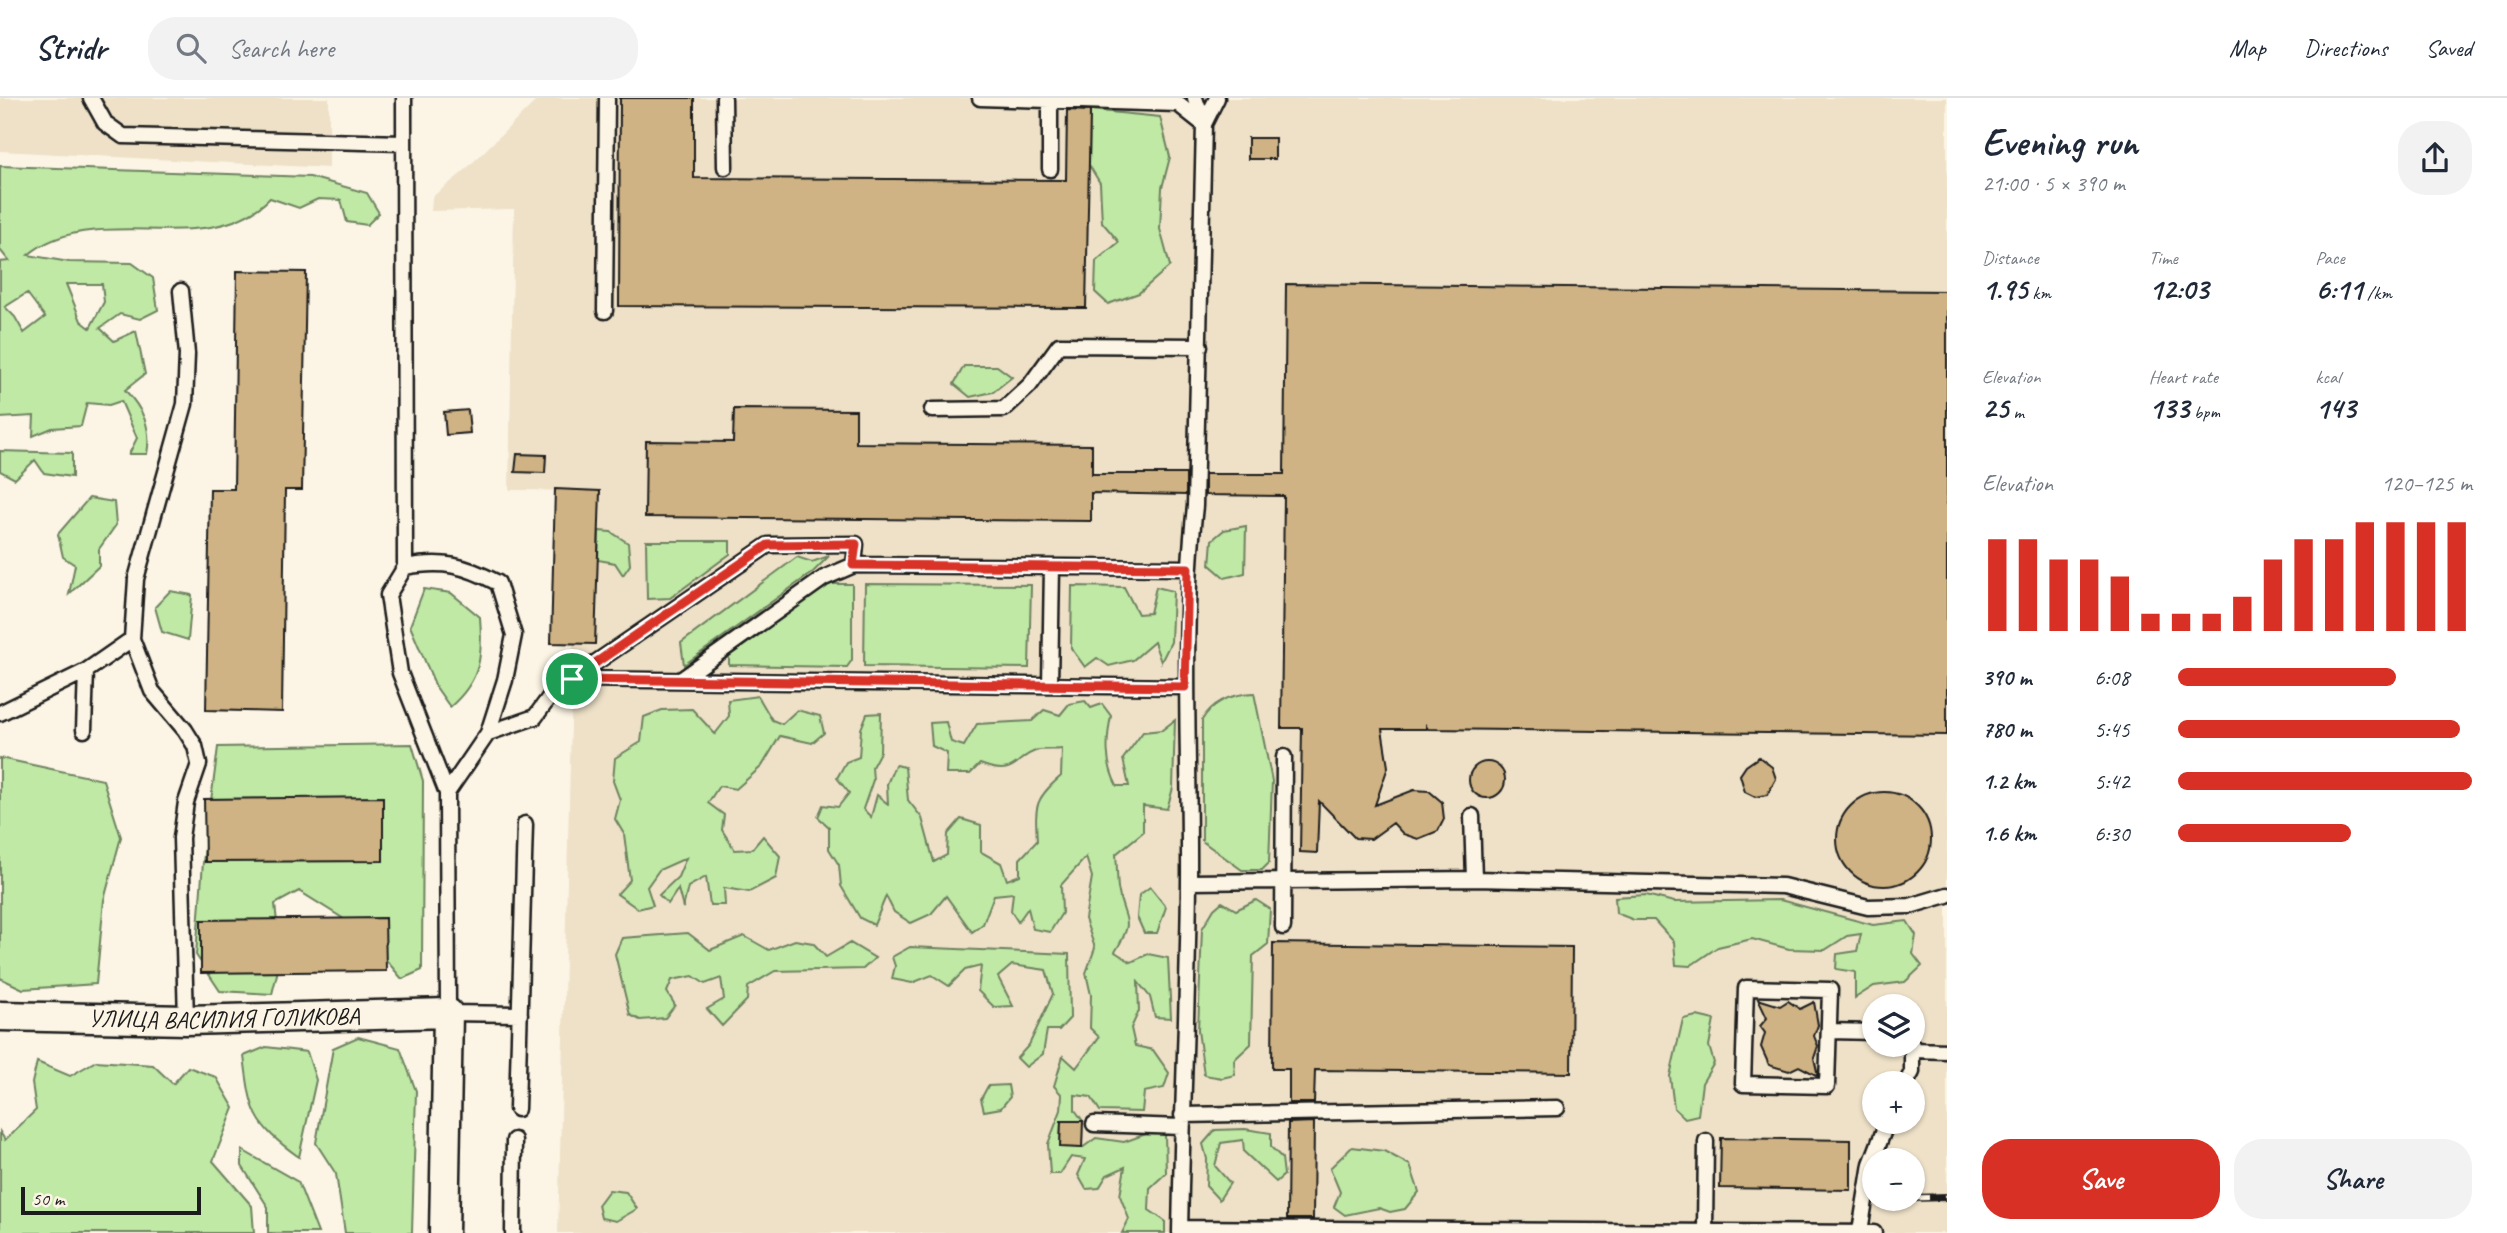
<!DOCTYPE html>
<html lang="en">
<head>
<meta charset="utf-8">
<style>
  body { margin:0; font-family:Caveat,sans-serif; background:#f2f2f3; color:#1f2937; height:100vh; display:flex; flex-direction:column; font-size:26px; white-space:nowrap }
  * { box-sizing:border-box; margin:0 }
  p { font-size:23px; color:#747a83 }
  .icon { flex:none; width:38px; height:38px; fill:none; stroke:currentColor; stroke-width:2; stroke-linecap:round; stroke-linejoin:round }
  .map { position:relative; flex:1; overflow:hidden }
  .details { display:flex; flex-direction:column; background:#fff; width:560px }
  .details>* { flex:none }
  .tools { position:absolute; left:1862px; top:896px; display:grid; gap:14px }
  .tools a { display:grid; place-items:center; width:63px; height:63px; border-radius:50%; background:#fff; box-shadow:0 2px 5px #0004; font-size:35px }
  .scale { position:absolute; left:21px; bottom:18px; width:180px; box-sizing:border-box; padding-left:7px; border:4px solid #1c1c1c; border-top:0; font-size:19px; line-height:24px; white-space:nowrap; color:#1c1c1c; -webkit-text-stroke:5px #fcf5e5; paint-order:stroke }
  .pin { position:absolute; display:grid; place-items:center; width:60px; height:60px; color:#fff; margin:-30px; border:4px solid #fff; border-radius:50%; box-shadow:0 2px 7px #0007 }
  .round { display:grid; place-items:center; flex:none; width:74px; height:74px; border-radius:28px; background:#f2f2f3 }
  .head { display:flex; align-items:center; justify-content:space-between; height:119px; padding:0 35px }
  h1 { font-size:38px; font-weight:800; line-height:52px }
  .figures { display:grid; grid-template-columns:repeat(3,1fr); gap:10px; height:119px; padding:7px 35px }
  .figures div { display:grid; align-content:center }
  .figures b { font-size:30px; font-weight:800 }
  .figures small { font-size:19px; font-weight:400 }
  .figures p { font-size:19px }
  .chart { height:196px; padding:14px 35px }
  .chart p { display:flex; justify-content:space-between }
  .chart svg { width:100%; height:126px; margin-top:7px; stroke:#d93025; stroke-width:6 }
  .action { display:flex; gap:14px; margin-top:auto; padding:14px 35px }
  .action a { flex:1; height:80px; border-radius:28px; background:#d93025; color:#fff; font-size:28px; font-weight:800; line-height:80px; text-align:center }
  .action a+a { background:#f2f2f3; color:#1f2937 }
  ul { padding:0 35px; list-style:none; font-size:23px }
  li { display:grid; grid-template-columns:112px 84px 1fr; align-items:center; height:52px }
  li i { height:18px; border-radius:9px; background:#d93025 }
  header { display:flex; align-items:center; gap:42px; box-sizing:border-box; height:98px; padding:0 35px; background:#fff; border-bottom:2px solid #e0e1e3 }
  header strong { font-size:33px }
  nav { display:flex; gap:38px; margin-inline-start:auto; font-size:24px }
  .search { width:490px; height:63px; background:#f2f2f3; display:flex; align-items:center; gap:18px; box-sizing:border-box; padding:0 24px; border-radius:28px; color:#747a83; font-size:26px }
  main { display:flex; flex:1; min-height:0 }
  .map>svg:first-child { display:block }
  .built { fill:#eee1c8; fill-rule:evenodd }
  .green { fill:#bfe9a5; stroke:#6e8260; stroke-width:2; fill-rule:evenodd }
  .building { fill:#cfb384; stroke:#1c1c1c; stroke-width:2 }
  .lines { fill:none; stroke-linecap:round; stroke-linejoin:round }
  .service-casing { stroke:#1c1c1c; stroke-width:19 }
  .minor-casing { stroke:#1c1c1c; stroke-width:33 }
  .service { stroke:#fcf5e5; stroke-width:14 }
  .minor { stroke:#fcf5e5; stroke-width:28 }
  .rail-casing { stroke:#1c1c1c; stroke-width:8 }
  .rail { stroke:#fcf5e5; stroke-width:5; stroke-dasharray:16; stroke-linecap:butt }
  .route-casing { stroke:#fff; stroke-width:14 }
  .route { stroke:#d93025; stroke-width:9 }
  .labels { text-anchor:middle; stroke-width:6; stroke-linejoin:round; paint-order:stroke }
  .street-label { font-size:24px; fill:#1c1c1c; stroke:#fcf5e5 }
</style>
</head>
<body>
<header>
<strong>Stridr</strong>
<div class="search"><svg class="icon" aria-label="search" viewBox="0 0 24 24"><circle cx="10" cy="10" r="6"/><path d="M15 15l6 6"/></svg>Search here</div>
<nav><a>Map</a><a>Directions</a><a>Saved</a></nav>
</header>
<main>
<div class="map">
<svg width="1947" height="1135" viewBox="0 0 1947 1135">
  <rect width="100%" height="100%" fill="#fcf5e5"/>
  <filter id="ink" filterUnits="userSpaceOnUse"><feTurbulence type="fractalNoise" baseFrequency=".0143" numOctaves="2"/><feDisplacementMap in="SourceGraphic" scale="14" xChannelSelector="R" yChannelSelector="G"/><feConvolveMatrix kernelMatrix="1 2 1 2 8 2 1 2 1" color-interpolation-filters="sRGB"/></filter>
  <g filter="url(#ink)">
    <path class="built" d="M0 0H329V70L0 53Z
      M539 0H1947V1135H558L573 546H595L600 393 509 392 514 111 431 113 432 99 462 75ZM1874 908H1913V947H1874ZM1874 985H1913V1024H1874ZM1874 1062H1913V1101H1874Z"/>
    <path class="green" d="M1090 12 1160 19 1170 59 1162 90 1160 131 1170 168 1139 195 1108 206 1095 194 1096 163 1119 144 1102 124 1100 85 1089 67Z
      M0 68 310 79 367 95 379 115 367 127 347 124 341 102 318 101 299 110 270 100C207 164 95 101 28 157L69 164 132 165 153 180 158 212 140 221 120 216 100 230 114 243 136 233 145 276 125 292C143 311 152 330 147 356H129L137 340 121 303 109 307 87 305 81 328 52 330 33 338 34 318 0 320V164L9 163 0 152ZM66 186H102L104 204 90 230 81 223ZM27 195 45 219 24 235 15 219 5 209Z
      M964 268H997L1012 279 993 294 970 299 954 286Z
      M0 353 72 355V379L44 375 35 362 15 381 0 373Z
      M89 400 114 404 116 427 99 451V468L69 496 75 467 63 459 58 436Z
      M1246 428 1245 475 1225 480 1210 467 1212 442 1224 432Z
      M599 433 611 434 628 445 630 467 623 477 615 465 598 462Z
      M646 443H730V456L670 500 647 501Z
      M829 458 813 474 684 567 681 545 797 459 812 464Z
      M827 486H852V562L847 569 729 567V558Z
      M865 486 1031 487 1029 570 864 568Z
      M1072 488 1124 489 1138 516 1150 515 1156 489 1173 493 1171 544 1161 564 1154 544 1133 562 1109 568 1097 560 1085 569 1071 550Z
      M424 491 451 495 480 519C483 558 481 582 450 609L436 589 410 528Z
      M170 493 192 497 188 542 162 534 155 509Z
      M1254 595 1272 683 1269 765 1262 772H1242L1202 743V622C1213 603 1233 596 1254 595Z
      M758 598 772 622 782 626 797 612 820 618 824 635 812 645 780 638 762 668 736 691 719 688 708 705 724 717 722 732 735 752 752 751 763 738 780 758 776 780 749 794 724 790 725 807H710L706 779 688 789 683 810 678 791 668 806 659 797 678 779 686 760 659 772 647 789 653 807 638 811 617 796 630 782 624 736 615 721 620 702 613 683 615 660 641 644 644 619 662 612 692 611 715 636 729 618 728 602Z
      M1085 603 1091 610 1102 606 1111 618C1106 643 1105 665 1117 688H1129L1123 661 1143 634 1162 632 1175 622 1173 690 1167 711 1143 708V734L1116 756C1117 767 1117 779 1118 790 1123 825 1137 818 1115 854L1131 864 1148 856 1168 860 1171 920 1155 919 1150 899 1138 884 1139 913 1131 930 1135 948 1153 952 1169 975 1164 990 1144 994 1142 1014 1100 1013 1091 999 1075 997V1012L1083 1023H1061L1060 1048 1082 1050 1096 1040 1124 1044 1146 1036H1165L1166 1075 1150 1090 1149 1112 1165 1123V1135H1122L1129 1121 1120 1098 1125 1069 1107 1077 1099 1090 1086 1091 1078 1077 1085 1061 1071 1059 1060 1076H1050L1048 1046 1061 1012 1062 997 1054 988 1063 958 1076 970 1099 939 1090 930 1091 897 1086 875 1095 850 1085 821 1092 779 1086 759 1061 787 1062 815 1050 834 1033 831 1028 810 1018 824 1011 813 1013 795 994 797 983 826 972 834 946 798 931 816 911 825 894 814 886 798 874 827 860 820 841 788 839 767 829 751V729L818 719 823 707 838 709 849 695 837 680 846 664 859 659 861 631 867 616 881 615 880 654 872 669 873 682 863 711 871 719 877 697 888 706 887 686 895 667 905 669 908 702 922 720 934 764 947 757 948 736 961 721 981 727V754L1001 765 1007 782 1020 777V761L1037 743C1035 707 1034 702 1061 678L1062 651C1055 652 1046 651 1039 652 1013 658 1019 681 980 666L970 676H946L947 655 932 648 930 625 946 624 951 644 964 648 977 626 1032 623 1044 612 1060 617 1069 606Z
      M412 646 423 683 422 872 402 881 360 831 299 793 275 806 281 860 272 896 220 893 196 857 203 764 218 649Z
      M0 660 103 682 121 739 104 802 96 886 23 891 0 880Z
      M1150 789 1166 809 1157 835H1144L1137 819 1139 797Z
      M1646 797 1674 804 1780 802 1873 827 1907 823 1916 837 1913 856 1922 868 1905 884 1874 888 1855 900V874L1836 871 1837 856 1857 853 1861 836 1847 838 1825 852 1789 851 1752 841 1718 849 1690 868 1676 867 1674 844 1654 822H1634L1616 815 1615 799Z
      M1256 802 1270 811 1268 846 1253 858 1251 946 1234 962 1235 977 1222 980 1204 977 1198 932 1202 831 1214 811 1222 804 1236 812Z
      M688 835 710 852 744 838 769 852 795 842 813 845 826 859 850 845 875 860 863 871 775 873 748 889 747 902 722 928 707 911 724 901 721 880 705 886 693 878 672 882 667 894 675 907 665 920 640 922 630 917 615 856 622 840Z
      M910 849 1069 856 1070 920 1059 932H1047L1043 956 1026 969 1017 960 1029 947 1053 896 1046 872 1012 867 998 879 1013 908 994 909 978 893 981 868 965 872 949 888 932 877 912 885 892 881 895 868 892 859Z
      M1697 918 1714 922 1709 948 1714 965 1702 985 1698 1017 1685 1020 1674 1010 1670 978 1683 921Z
      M358 939 400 950 416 993 412 1135H345L336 1076 316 1045 333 950Z
      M266 949 307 954 316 982 299 1059C252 1025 251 1014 244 958Z
      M96 963 153 967 173 986 188 969 216 979 234 1010 213 1063 252 1108 254 1135H0V1034L5 1042 36 1012 32 985 37 964 70 978Z
      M1008 987 1010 999 1001 1010 984 1013 981 1001 988 988Z
      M1245 1031 1271 1035V1049L1282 1060 1284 1077 1276 1084 1244 1054 1243 1042 1221 1045 1215 1068 1230 1085 1219 1102 1206 1088 1207 1061 1203 1046 1215 1032Z
      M1352 1049 1384 1053 1410 1067 1419 1094 1405 1111 1390 1114 1379 1110 1345 1117 1334 1109 1340 1094 1330 1070Z
      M242 1052 298 1084 318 1135H268V1109L242 1068Z
      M609 1092 626 1094 637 1111 616 1123 601 1120 598 1107Z"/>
    <path class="building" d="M620 0H694V80L1066 82 1067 12 1090 13 1086 210 619 208Z
      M1248 40H1275V61H1248Z
      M237 173 306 174 302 392H285L282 614 206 612 210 391H234Z
      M1286 186 1947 193V637L1428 631 1426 628V631H1382L1388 669 1375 707 1414 692 1429 693 1442 704 1444 721 1438 733 1418 741 1403 736 1393 725 1371 741 1355 740 1319 703 1317 755 1300 754 1302 630H1281L1284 398 1205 397V376H1284Z
      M734 311 856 312V345L1092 347V376H1186V397L1091 395V423L645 419 646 343 733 344Z
      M468 312 470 335 446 337 444 314Z
      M517 356 546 357 545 375 515 374Z
      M555 391 600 393 595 546 551 545Z
      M1759 659 1772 669 1776 681 1767 697 1755 699 1745 694 1740 677 1746 668Z
      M1469 682a18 18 0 1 1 36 0a18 18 0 1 1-36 0Z
      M1837 741a47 47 0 1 1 94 0a47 47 0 1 1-94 0Z
      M383 699V763L205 764 204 701Z
      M385 820 386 873 201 875V822Z
      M1273 845 1572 849 1571 975 1315 972 1314 1005H1289V971H1272Z
      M1758 901 1780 908 1788 903 1800 911 1814 904 1818 927 1814 938 1818 948 1814 960 1818 978 1799 968 1789 973 1769 967 1761 949 1765 935 1760 928 1767 920Z
      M1061 1023H1083L1082 1050 1060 1049Z
      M1314 1024 1313 1121H1287L1288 1025Z
      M1721 1040 1851 1042V1092L1720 1090Z"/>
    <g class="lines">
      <defs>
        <path id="service" d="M91 0 105 25 123 38 403 45
          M404 0 405 469 388 497 400 575 447 695 448 915 520 916
          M724 0 725 69
          M980 0 1178 6 1202 25
          M1204 26 1217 0
          M1050 71V1
          M181 193 187 256 185 306 136 481 132 541 152 593 185 632 195 648 199 666 186 704 181 740 186 922
          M605 213 607 0
          M932 312 1004 311 1030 287 1059 247 1200 248
          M405 469C443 462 464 467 498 485L514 537 505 582 488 635
          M573 580 768 447 856 446 854 467
          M682 581 824 480 854 467 1188 470
          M1050 587 1052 469
          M0 615 86 573 132 541
          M84 632 86 573
          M447 695 488 635 535 619 557 589 572 581 1185 589
          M1472 718 1474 781
          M1189 784 1474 781 1783 788 1868 809 1910 808 1947 797
          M1283 829 1284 659
          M1746 890 1830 892 1827 988 1743 986Z
          M1829 933 1874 934
          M1912 952 1947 953
          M1906 985 1912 974V947
          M517 1011 525 726
          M1182 1017 1557 1010
          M1094 1026 1182 1029
          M1180 1130 1874 1135
          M1705 1132 1706 1043
          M1860 1133 1871 1066 1887 1024
          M513 1135 514 1042
          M1180 1135C1182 1018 1188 901 1189 784 1190 658 1181 533 1195 408L1204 26 1195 0"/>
        <g id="minor">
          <path id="s1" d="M0 918 186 922 448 915 444 1135"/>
        </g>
      </defs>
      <use href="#service" class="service-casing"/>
      <use href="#minor" class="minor-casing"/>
      <use href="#service" class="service"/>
      <use href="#minor" class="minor"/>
      <defs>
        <path id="rail" d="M1913 1100 1947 1099"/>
      </defs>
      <use href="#rail" class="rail-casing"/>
      <use href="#rail" class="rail"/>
    </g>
  </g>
  <g class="lines" filter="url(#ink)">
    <defs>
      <path id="route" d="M856 446 853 467 1188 470 1185 589 572 581 768 447Z"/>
    </defs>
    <use href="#route" class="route-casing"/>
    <use href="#route" class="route"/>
  </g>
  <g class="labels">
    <g class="street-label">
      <text dy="8" stroke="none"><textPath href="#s1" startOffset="224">УЛИЦА ВАСИЛИЯ ГОЛИКОВА</textPath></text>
    </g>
  </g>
</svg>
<div class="tools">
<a><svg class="icon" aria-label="layers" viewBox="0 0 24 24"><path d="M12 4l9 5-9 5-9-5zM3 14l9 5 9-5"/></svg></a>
<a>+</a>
<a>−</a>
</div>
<div class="scale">50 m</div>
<div class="pin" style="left:572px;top:581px;background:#1e9e55"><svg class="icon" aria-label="arrive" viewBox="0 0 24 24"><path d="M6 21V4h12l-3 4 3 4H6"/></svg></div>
</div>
<section class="details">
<div class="head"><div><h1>Evening run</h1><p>21:00 · 5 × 390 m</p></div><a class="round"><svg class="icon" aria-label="share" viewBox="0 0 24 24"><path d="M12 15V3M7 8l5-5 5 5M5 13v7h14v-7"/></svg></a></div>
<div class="figures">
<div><p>Distance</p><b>1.95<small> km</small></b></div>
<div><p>Time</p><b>12:03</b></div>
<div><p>Pace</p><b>6:11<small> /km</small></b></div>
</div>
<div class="figures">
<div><p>Elevation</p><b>25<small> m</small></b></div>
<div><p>Heart rate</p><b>133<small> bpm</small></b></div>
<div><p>kcal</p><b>143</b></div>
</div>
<div class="chart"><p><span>Elevation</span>120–125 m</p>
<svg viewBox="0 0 160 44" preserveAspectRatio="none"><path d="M5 44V12M15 44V12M25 44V19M35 44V19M45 44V25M55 44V38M65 44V38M75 44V38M85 44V32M95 44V19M105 44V12M115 44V12M125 44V6M135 44V6M145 44V6M155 44V6"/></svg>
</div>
<ul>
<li><b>390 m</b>6:08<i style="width:74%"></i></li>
<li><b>780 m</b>5:45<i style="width:96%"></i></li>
<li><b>1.2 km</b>5:42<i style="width:100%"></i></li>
<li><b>1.6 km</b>6:30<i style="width:59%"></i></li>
</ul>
<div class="action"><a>Save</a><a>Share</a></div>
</section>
</main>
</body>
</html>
